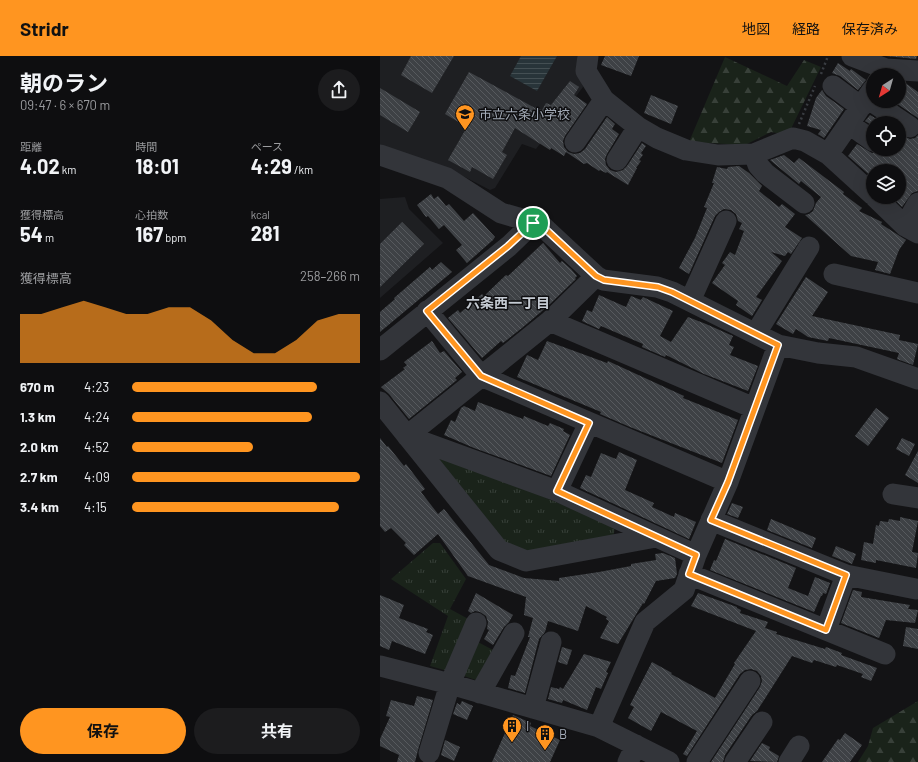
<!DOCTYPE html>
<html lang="ja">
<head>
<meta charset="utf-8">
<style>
  body { margin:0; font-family:Barlow,"Noto Sans JP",sans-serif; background:#1c1c1e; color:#f1f3f6; height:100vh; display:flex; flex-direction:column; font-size:15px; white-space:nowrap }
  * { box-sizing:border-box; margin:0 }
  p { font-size:13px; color:#9b9c9f }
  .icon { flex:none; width:22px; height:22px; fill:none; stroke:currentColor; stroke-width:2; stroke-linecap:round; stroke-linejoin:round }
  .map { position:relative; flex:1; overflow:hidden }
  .sheet { display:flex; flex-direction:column; background:#0e0e10; width:380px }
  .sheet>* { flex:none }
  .needle { width:26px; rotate:217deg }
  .buttons { position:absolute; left:486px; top:12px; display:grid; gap:8px }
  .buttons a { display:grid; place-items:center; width:40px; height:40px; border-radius:50%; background:#0e0e10; box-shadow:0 4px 16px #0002,0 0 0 1px #2e2e30; font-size:20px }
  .pin { position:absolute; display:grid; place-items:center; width:34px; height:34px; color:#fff; margin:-17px; border:2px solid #fff; border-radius:50%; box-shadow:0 1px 4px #0007 }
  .round { display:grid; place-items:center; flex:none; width:42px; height:42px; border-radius:21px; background:#1c1c1e }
  .overview { display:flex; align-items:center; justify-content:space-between; height:68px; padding:0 20px }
  h1 { font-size:22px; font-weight:700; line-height:30px }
  .stats { display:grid; grid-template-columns:repeat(3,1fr); gap:6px; height:68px; padding:4px 20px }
  .stats div { display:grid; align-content:center }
  .stats b { font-size:20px; font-weight:700 }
  .stats small { font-size:11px; font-weight:400 }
  .stats p { font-size:11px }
  .chart { height:112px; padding:8px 20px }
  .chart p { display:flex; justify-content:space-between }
  .chart svg { width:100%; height:72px; margin-top:4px; fill:#ff9520; opacity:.7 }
  .action { display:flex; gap:8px; margin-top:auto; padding:8px 20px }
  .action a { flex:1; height:46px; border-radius:24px; background:#ff9520; color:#111; font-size:16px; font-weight:700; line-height:46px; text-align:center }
  .action a+a { background:#1c1c1e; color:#f1f3f6 }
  ul { padding:0 20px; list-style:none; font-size:13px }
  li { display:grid; grid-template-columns:64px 48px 1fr; align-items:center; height:30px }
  li i { height:10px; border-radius:5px; background:#ff9520 }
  header { display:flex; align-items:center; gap:24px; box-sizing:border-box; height:56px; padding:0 20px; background:#ff9520; color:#111 }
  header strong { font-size:19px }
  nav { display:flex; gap:22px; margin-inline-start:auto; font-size:14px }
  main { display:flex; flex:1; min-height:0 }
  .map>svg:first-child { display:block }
  .built { fill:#1e1f22 }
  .grass { fill:url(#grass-tufts) }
  .forest { fill:url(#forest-firs) }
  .water { fill:url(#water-rules) }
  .building { fill:url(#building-back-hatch) }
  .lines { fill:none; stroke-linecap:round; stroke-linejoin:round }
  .path { stroke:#393c41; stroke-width:2.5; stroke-dasharray:2 3; stroke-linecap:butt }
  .minor { stroke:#33353a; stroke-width:21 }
  .route-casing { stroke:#fff; stroke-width:8 }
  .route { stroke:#ff9520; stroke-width:5 }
  .labels { text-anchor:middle; stroke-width:3; stroke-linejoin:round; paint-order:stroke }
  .poi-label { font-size:13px; fill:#a3abb7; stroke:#0e0e10; text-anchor:start }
  .neighbourhood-label { font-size:14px; font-weight:bold; fill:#c4cad2; stroke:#0e0e10 }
</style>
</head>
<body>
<header>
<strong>Stridr</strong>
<nav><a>地図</a><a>経路</a><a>保存済み</a></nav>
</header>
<main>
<section class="sheet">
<div class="overview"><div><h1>朝のラン</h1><p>09:47 · 6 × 670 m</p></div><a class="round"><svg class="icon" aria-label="share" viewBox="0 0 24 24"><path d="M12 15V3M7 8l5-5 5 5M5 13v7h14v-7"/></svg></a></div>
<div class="stats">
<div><p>距離</p><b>4.02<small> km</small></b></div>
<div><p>時間</p><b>18:01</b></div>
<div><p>ペース</p><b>4:29<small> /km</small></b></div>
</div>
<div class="stats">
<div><p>獲得標高</p><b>54<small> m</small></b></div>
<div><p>心拍数</p><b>167<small> bpm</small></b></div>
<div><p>kcal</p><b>281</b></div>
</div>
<div class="chart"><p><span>獲得標高</span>258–266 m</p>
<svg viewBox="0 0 160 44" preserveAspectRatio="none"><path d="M0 44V14L10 14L20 10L30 6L40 10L50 14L60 14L70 10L80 10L90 18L100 30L110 38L120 38L130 30L140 18L150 14L160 14V44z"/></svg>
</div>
<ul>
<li><b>670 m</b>4:23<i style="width:81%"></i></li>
<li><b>1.3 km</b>4:24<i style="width:79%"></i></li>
<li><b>2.0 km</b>4:52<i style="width:53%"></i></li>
<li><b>2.7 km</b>4:09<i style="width:100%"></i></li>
<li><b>3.4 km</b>4:15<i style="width:91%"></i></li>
</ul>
<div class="action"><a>保存</a><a>共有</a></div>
</section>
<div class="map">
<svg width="538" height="706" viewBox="0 0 538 706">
  <defs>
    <pattern id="grass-tufts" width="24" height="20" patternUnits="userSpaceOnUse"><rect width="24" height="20" fill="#1a231a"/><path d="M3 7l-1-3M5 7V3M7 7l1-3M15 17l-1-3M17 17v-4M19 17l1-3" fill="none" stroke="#384039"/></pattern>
    <pattern id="forest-firs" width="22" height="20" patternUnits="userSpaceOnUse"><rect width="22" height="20" fill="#1a231a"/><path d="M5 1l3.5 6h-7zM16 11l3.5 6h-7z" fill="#384039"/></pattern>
    <pattern id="water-rules" width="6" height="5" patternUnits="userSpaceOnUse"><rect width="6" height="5" fill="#283439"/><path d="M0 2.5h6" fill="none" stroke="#444f53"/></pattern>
    <pattern id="building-back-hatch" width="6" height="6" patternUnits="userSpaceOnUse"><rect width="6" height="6" fill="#3e4145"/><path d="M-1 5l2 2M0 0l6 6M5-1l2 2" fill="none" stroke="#575a5e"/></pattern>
  </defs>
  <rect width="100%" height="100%" fill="#131315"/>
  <path class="built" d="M0 0H197L203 31 156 93 142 88 115 132 110 134 77 117 0 89Z
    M25 141 29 153 63 187 0 242V143Z"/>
  <path class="grass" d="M60 397 235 471 233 483 146 498 123 488 54 405Z
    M53 487H60L86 523 70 553 92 565 71 616 50 610 68 560 11 523Z
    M94 584 115 595 99 625 78 618Z"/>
  <path class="forest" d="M345 1 407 30 424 4 441 11 408 79 391 76 365 89 309 86Z
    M538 645V706H478L488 690 493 672Z"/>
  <path class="water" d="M141 0H177L157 35 130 20Z"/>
  <path class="building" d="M31 0H74L52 37 21 19Z
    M225 0H259L251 20 221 9Z
    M506 0H537L536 3Z
    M458 7 470 15 471 13 486 24 478 34 460 20 452 17Z
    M89 16 155 52V51L162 54 166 47 171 49 190 25 199 31 194 39 207 48 185 80 183 85 184 91 188 96 194 98 200 97 205 93 227 61 235 68 232 73 239 78 227 98 225 103 226 109 230 114 236 116 243 114 247 110 262 87 266 90 261 97 263 99 259 104 261 105 256 112H257L248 129 227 116 226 117 220 114 219 115 207 107 204 108 186 96 184 100 171 92 170 94 135 72 122 96 127 99 113 123 92 111 90 116 68 104 87 71 65 58Z
    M519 26H524L538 36V62L513 45H519Z
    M0 32 40 56 28 76 0 59Z
    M442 34 446 40 464 53 444 82 438 78 441 74 427 70 436 42Z
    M271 39 298 50 291 68 264 57Z
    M490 59 503 67H493V70L485 65Z
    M519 78 530 83 535 82 538 79V135L532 137 522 151 512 141H519V115H493V122L468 100 477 88 492 97 498 96 502 93H519Z
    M404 99 414 107 419 102 464 136 463 138 482 152 479 155 502 166 501 168 526 184 519 194 510 218 495 214 498 206 471 200 425 159 429 158 433 155 436 147 441 141 421 125 419 128 390 104Z
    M359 110 369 117 382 130 379 135 399 151 402 148 415 158 405 171 422 182 411 198 408 196 405 200 391 196 402 205 376 241 382 244 372 260 356 249 358 245 332 227 345 209 342 207 350 196 355 199 364 175 359 173 362 167 358 165 356 158 351 154 344 153 339 156 335 160 309 218 299 212 315 182 327 152 324 151 334 127H332L337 111 347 113 348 111Z
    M51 138 54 143 58 140 66 150 69 148 84 165 93 157 115 181 113 184 87 207 76 194 82 189 64 169 59 173 48 160 46 161 37 149Z
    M22 166 44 188 0 231V188Z
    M163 187 180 207 182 205 191 213 197 220 195 222 196 223 168 250 142 272 123 287 121 285 102 302 68 262 78 254 80 257 102 238 104 240 126 219 128 220Z
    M61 206 72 216 0 276V256L15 243 14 242 50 211 52 214Z
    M426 221 448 236 432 260 520 279 519 284 538 288 533 309 517 303 519 297 449 282 448 285 428 281 416 273 413 278 396 268Z
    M219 239 246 251 251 240 261 244 263 241 293 255 280 280 291 286 308 261 326 268 353 280 349 289 354 291 350 299 378 310 368 335 324 318 286 299 285 301 262 291 263 288 221 270 219 273 202 265 207 254 212 256Z
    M52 285 60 297 64 295 82 316 75 322 77 324 29 363 9 338 1 331 25 313 23 312 27 309 24 306Z
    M167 285 227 307 228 305 304 340 303 342 358 364 342 407 250 371 220 358 221 356 137 321 147 299 158 304Z
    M98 346 143 363 144 360 168 370 170 367 184 373 183 375 190 379 171 420 94 392 64 379 71 364 75 366 81 352 84 350 95 355Z
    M496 352 509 362 488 390 475 380Z
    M0 382 7 391 8 390 24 410 26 408 45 433 41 436 58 458 64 453 109 509 144 522 179 525V522L219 516 251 510V508L276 504 275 498 283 497 295 502 297 518 295 522 276 525 264 548 263 547 238 588 220 582 229 565 226 563 227 561 206 550 198 575 168 565 165 576 159 583 145 637 128 632 131 619 135 620 150 581H148L153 562 144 559 146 541 88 520 58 478 34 499 24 489 26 487 11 472 5 476 0 470Z
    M522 382 535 388 529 400 516 393Z
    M538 395V427L525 419Z
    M239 396 257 404 245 434 274 447 272 451 294 461 295 457 316 466 309 483 200 432 206 419 211 421 221 397 236 403Z
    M352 447 363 451 358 462 347 458Z
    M520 461 538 465 532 496 538 497 536 512 496 504V507L481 504 484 486 493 488 496 469 499 470 500 465 508 466 509 463 520 465Z
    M391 463 436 482 432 492 387 474Z
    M345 483 416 512 408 532 428 540 435 521 450 527 446 538 443 537 442 540H441L434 556 330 514 334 504 336 505Z
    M456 490 476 498 472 508 452 500Z
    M473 534 482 536 481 541 530 549 528 553 538 554 535 567 506 564 499 582 461 567Z
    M96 537 133 559 129 566 124 571 113 589 104 583 109 574 107 573 108 566 106 560 100 556 95 555 91 557 88 555Z
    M318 537 357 551V552L361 554 360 557 388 566 385 572 397 576 396 578 445 593 446 591 462 597 461 599 497 612 491 625 481 621 483 618 457 609 456 611 434 604 432 607 412 600 377 655 372 659 345 699 343 706H331L380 631 382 625 381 620 377 615 371 613 365 614 360 618 307 700 303 698 317 675 281 656 271 675 248 662 254 651 250 649 272 606 292 617 291 618 335 642 355 608 354 607 376 575 311 550Z
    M0 539 24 549 19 562 48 573 46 576 53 579 45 598 12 585 9 594 0 590Z
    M526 571 538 573V593L523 590Z
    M182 591 192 594 187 609 178 606Z
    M204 598 231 606 226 616 228 617 221 633 216 631 207 654 183 644 182 647 168 643 171 631 179 633 180 631 183 633Z
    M37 640 53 644 38 694 35 706H17L19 699 0 690V683L10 661 6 660 11 644 34 650Z
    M82 645 93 650 87 664 73 658 77 647 80 649Z
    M133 659 151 667 150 670 180 684 170 706H112Z
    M465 677 482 689 470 706H442L458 683 460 684Z
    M65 684 80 691 74 705 61 699Z
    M382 687 390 691 389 694 399 700 397 706 370 705Z"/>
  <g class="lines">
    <path class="path" d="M441 18 448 0
      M419 68 435 30"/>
    <path class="minor" d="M208 0 206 15 224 44 258 71 277 82 306 94 338 99 374 98 413 82 425 85 448 98 493 139
      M472 0 506 13 538 15
      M453 30 481 51
      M487 42 530 71
      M469 68 493 85
      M195 86 224 44
      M374 98 378 109 385 117 424 147
      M448 98 493 33
      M0 99 67 122 121 157 160 168 216 220 223 224 277 231 292 236 398 289 438 297 476 301 538 323
      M237 104 258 71
      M495 141 525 170 538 177
      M525 170 538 147
      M454 218 538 237
      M310 245 346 165
      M47 255 101 320 348 426
      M170 265 374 352
      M376 277 429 191
      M0 294 129 190 153 167
      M0 346 119 494 146 505 276 481
      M27 380 177 435 316 499
      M27 380 170 265 216 220
      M177 435 209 367
      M513 438 538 442
      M331 464 466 519 536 533
      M309 518 505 598
      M446 574 466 519
      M0 610 70 628 219 671 289 706
      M100 637 134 577
      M153 652 171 586
      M219 671 265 566 304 534 316 499 348 426 398 289
      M49 697 70 628 96 567
      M248 706 256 689
      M317 706 370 625
      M355 706 382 666
      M409 706 419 690"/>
  </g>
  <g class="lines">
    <defs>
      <path id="route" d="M153 167 160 168 216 220 224 224 278 231 292 236 398 289 348 426 331 464 466 519 446 574 309 518 316 499 177 435 209 367 101 320 47 255 128 190Z"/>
    </defs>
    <use href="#route" class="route-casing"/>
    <use href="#route" class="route"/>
  </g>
  <defs>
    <symbol id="school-pin" viewBox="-11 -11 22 30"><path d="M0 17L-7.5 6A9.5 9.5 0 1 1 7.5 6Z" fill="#ff9520" stroke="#0e0e10"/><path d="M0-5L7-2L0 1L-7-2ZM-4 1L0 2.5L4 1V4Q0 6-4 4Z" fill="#111"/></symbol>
    <symbol id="building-pin" viewBox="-11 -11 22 30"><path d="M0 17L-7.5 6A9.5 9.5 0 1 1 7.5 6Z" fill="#ff9520" stroke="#0e0e10"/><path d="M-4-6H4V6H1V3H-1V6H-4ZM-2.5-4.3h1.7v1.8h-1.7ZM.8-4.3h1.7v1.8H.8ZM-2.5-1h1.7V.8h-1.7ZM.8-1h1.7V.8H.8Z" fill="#111"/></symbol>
  </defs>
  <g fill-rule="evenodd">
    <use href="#school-pin" x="74" y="47" width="22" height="30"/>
    <use href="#building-pin" x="121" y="659" width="22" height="30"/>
    <use href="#building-pin" x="154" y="667" width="22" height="30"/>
  </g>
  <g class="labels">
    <g class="poi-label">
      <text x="99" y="63">市立六条小学校</text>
      <text x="146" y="675">I</text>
      <text x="179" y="683">B</text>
    </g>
    <g class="neighbourhood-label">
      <text x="128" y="252">六条西一丁目</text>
    </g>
  </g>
</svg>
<div class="buttons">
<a><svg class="needle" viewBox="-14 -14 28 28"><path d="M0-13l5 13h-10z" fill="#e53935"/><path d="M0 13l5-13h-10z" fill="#9b9c9f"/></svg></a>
<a><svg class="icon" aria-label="locate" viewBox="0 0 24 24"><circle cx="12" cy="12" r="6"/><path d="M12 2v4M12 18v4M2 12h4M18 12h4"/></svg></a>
<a><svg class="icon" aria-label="layers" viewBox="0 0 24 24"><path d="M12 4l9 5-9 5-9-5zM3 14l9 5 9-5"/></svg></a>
</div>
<div class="pin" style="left:153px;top:167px;background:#1e9e55"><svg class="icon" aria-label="arrive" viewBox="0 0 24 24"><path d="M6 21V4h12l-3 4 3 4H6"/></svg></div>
</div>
</main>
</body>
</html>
